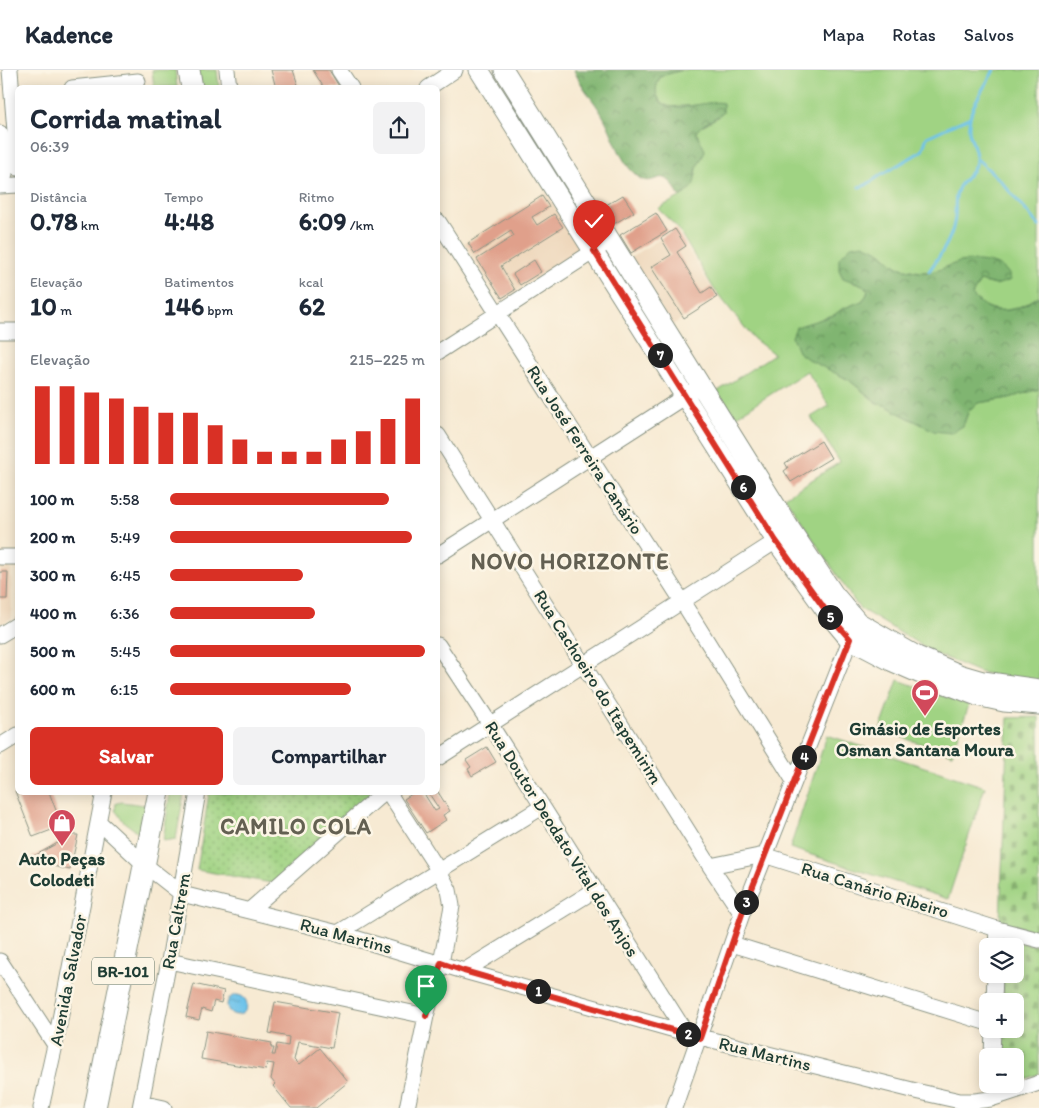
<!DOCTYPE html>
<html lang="pt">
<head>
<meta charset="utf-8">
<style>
  body { margin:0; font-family:Itim,sans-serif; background:#f2f2f3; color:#1f2937; height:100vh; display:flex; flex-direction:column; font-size:19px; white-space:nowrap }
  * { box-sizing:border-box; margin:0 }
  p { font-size:16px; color:#747a83 }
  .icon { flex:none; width:28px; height:28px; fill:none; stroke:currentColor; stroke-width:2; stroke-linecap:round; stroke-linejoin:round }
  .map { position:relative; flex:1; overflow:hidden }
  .panel { position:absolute; left:15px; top:15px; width:425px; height:710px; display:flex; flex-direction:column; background:#fff; border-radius:8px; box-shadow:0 2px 12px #0003 }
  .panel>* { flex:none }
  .tools { position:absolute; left:979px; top:868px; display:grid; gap:10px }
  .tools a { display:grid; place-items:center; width:45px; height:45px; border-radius:8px; background:#fff; box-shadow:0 2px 12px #0003; font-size:25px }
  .pin { position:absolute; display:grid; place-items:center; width:42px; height:42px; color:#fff; margin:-51px -21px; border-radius:50% 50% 50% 0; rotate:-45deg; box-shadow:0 0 5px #0007 }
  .pin .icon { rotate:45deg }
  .km { position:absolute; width:25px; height:25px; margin:-12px; border-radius:50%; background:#222; color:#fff; font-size:14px; line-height:25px; text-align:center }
  .round { display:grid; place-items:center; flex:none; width:52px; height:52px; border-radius:8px; background:#f2f2f3 }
  .overview { display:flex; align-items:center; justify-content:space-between; height:85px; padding:0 15px }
  h1 { font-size:28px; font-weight:700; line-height:38px }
  .metrics { display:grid; grid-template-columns:repeat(3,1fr); gap:8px; height:85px; padding:5px 15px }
  .metrics div { display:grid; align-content:center }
  .metrics b { font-size:25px; font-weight:700 }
  .metrics small { font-size:14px; font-weight:400 }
  .metrics p { font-size:14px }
  .chart { height:140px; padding:10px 15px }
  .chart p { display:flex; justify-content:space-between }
  .chart svg { width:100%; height:90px; margin-top:5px; stroke:#d93025; stroke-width:6 }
  .action { display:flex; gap:10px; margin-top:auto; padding:10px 15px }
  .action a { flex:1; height:58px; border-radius:8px; background:#d93025; color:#fff; font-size:20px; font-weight:700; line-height:58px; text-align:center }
  .action a+a { background:#f2f2f3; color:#1f2937 }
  ul { padding:0 15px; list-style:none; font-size:16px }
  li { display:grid; grid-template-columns:80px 60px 1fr; align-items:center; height:38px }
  li i { height:12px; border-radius:6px; background:#d93025 }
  header { display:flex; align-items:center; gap:30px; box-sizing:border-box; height:70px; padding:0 25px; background:#fff; border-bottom:1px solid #e0e1e3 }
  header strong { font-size:24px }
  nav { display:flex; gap:28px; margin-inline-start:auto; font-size:18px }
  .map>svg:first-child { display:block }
  .built { fill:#eed7bb }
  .grass { fill:#a0d383; stroke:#60885c }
  .forest { fill:url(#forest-crowns); stroke:#507952 }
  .cemetery { fill:url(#cemetery-stones); stroke:#60885c }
  .park { fill:url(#park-dots); stroke:#60885c }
  .water { fill:url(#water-ripples); stroke:#46808f }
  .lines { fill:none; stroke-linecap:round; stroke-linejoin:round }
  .stream { stroke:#6ec3ea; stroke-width:3 }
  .building { fill:#e0a08b }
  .minor-casing { stroke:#8b9484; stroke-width:17 }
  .major-casing { stroke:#8b9484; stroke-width:21 }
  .highway-casing { stroke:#8b9484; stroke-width:23 }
  .minor { stroke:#fff; stroke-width:15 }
  .major { stroke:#fff; stroke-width:19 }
  .highway { stroke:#fff; stroke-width:21 }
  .route-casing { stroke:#fff; stroke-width:10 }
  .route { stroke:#d93025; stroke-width:6 }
  .labels { text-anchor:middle; stroke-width:5; stroke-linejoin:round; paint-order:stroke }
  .shield { fill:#fcf5e5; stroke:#617469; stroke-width:1 }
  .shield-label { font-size:16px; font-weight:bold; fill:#1f3d34 }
  .street-label { font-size:18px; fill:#1f3d34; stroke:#fcf5e5 }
  .poi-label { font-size:18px; font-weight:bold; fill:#1f3d34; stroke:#fcf5e5 }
  .district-label { font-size:22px; font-weight:bold; letter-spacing:1px; fill:#636052; stroke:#fcf5e5 }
</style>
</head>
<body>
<header>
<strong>Kadence</strong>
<nav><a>Mapa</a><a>Rotas</a><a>Salvos</a></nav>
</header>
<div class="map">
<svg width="1039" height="1038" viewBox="0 0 1039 1038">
  <defs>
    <pattern id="forest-crowns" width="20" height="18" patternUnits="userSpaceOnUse" patternTransform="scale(1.25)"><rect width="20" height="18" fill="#80b571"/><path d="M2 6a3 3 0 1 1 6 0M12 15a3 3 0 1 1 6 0" fill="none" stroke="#68945e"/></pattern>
    <pattern id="cemetery-stones" width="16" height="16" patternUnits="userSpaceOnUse" patternTransform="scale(1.25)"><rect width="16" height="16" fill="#a0d383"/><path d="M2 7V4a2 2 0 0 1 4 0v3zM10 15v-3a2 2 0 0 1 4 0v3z" fill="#82ac6c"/></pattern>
    <pattern id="park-dots" width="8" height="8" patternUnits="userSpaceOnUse" patternTransform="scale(1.25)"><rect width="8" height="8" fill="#a0d383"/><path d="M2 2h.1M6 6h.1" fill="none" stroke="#82ac6c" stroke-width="1.8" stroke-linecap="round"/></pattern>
    <pattern id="water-ripples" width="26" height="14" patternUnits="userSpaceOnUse" patternTransform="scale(1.25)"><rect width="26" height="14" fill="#6ec3ea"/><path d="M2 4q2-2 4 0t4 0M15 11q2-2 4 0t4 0" fill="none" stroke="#5aa0be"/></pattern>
  </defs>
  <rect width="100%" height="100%" fill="#fcf5e5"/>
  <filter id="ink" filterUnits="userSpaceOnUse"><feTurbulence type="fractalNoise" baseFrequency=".02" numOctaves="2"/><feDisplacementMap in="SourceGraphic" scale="10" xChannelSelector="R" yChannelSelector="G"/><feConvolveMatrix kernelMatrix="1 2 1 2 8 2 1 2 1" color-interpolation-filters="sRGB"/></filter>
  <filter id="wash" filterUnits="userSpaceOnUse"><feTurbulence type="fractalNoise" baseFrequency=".0096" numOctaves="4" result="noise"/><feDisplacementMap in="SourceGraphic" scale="20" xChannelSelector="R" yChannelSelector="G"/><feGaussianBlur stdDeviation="1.12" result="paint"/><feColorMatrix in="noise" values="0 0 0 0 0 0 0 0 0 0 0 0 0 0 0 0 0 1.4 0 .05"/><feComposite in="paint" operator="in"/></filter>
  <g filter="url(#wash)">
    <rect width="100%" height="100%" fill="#f7ead3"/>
    <path class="built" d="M545 122 582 179 501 231 464 173Z
      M675 159 717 227 672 255 630 188Z
      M0 495H7L11 500 12 548 0 555Z"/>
    <path class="grass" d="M152 0H175L177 17H154Z
      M198 0H217L219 17H200Z
      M682 0H1039V226C1015 242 993 248 972 225L980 211 996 215 949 195 939 201 921 202 896 197 879 181 852 212C859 213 864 214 868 221L866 226 862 231 842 239 834 245 822 248 838 304 849 310 878 334 885 335 897 342 914 351 963 356 969 340 978 333 1009 328 1039 319V614L979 602 934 583 859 538 785 427 840 392 811 347 829 336 807 301 732 349 715 323 774 284 754 269 714 219 677 157 658 139C667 133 678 129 686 123 700 112 700 77 696 62L698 58 718 47 698 35 668 37C655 29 653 19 661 6Z
      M898 610 969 635 952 684 880 660Z
      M827 665 985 717 948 829 790 778Z
      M170 723H184L176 769 163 771Z
      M122 732 145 735 147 739 140 764 124 752 115 740 116 733Z"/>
    <path class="forest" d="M574 0H682L661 6C657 12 655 18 657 25 665 50 706 28 723 33V42C715 50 702 53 696 62L705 80C704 86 700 90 698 95 692 109 700 118 679 126 662 89 655 122 637 106 619 91 614 65 603 46 594 30 581 17 574 0Z
      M863 174C868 177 876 178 880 182 886 186 889 191 895 195 900 199 914 202 921 202 940 204 948 193 966 191 981 190 1008 192 1011 210L996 215 980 211 972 225C993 249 1016 242 1039 226V319L1009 328 978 333 969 340 963 356 951 363 934 361 897 342 885 335 879 334 849 310 809 290 798 282 792 267 796 257 834 245 842 239 862 231 866 226 868 221C863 212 852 212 843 208L839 200V188L851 176Z"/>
    <path class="cemetery" d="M1039 647V862L1000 851 1008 648Z
      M1004 870 1039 876V1004L1015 1013V986H1001L1002 959H1015V931H1003V904H1015V876H1004Z"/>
    <path class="park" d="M377 722 272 813 197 800 209 723Z"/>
    <path class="water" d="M227 935a10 10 0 1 1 20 0a10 10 0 1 1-20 0Z"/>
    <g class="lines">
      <path class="stream" d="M977 89 999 109 1039 156
        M859 117 866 115 881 105 922 81 927 67 970 47
        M929 201C939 187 951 171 954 153 957 142 953 129 958 119 962 109 976 102 976 90 977 80 970 70 969 60 967 39 985 17 994 0"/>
    </g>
    <g id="blocks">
      <path class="building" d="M271 0H293L299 18H276Z
        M313 0H329L340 18H324Z
        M623 125 634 142 612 155 601 138Z
        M542 126 549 137 532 147 537 155 554 144 563 157 501 196 515 220 502 228 477 189 514 166 511 161 475 184 468 173Z
        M656 143 667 161 631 183 620 165Z
        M675 159 686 176 677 182 702 223 711 217 717 227 684 248 651 197 671 185 661 168Z
        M534 190 541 202 520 215 513 204Z
        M821 371 831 388 791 412 784 401 788 398 785 393Z
        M0 502H8L7 529H0Z
        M487 677 496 692 472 706 468 699 471 697 466 690Z
        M18 720V722H49L62 756 33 767 15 721Z
        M415 722H423L435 741 439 739 428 722H438L450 741 443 745 446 750 426 763 404 729Z
        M72 765H78L70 800 27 790Z
        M194 914 224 921 221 933 214 931 211 942 202 939 199 950 186 947Z
        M275 932 338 943 332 978 298 972 294 990 299 995 320 978 348 1012 316 1038H291L273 1016 275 1014 271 1009 274 994 267 993 266 1000 201 989 206 961 272 973 271 978H274L272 985H275L277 974 288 976 289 967 269 963Z"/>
    </g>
  </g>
  <g filter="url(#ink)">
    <use href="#blocks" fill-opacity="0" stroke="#8b9484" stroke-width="1"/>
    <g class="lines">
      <defs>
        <path id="minor" d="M10 0 18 98
          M227 0 229 18
          M339 0 351 18
          M72 18 138 11
          M428 18 455 0
          M0 63 5 104 0 105
          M0 116 18 115
          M438 151 682 531 794 711
          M0 261H18
          M438 282 611 170
          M438 365 492 450 710 796 742 844
          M438 485 693 321
          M0 487H18
          M0 565 18 554
          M438 575 490 654 686 963
          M0 676 18 665
          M438 688 784 466
          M388 722 439 801 449 820 452 836 441 893 426 946 407 1038
          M99 752 145 795 182 824 338 863 464 901 700 967 920 1022 960 1031H975L991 1029 1039 1013
          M710 796 764 785 997 859 1039 870
          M250 840 384 722
          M338 863 542 737
          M732 874 988 953
          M996 876 997 859
          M0 891 55 975
          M169 891 426 946
          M464 901 595 820
          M994 931 995 904
          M992 986 993 959
          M141 1033 164 1038
          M41 1038 55 975 104 722
          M140 1038 169 891 198 722
          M674 1038 742 844 854 560"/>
        <path id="major" d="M479 0 776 471 829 545 849 569 891 591 930 608 977 626 1004 632 1039 635
          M504 0 791 460 834 524 858 552 917 586 959 604 983 611 1039 619"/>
        <path id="highway" d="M189 0 192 18
          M95 1038 159 722"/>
      </defs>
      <use href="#minor" class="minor-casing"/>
      <use href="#major" class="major-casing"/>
      <use href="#highway" class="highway-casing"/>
      <use href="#minor" class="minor"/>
      <use href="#major" class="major"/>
      <use href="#highway" class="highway"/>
    </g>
  </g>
  <g class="lines" filter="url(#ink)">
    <defs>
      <path id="route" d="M426 946 441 893 464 901 700 968 742 844 850 569 829 545 776 471 594 181"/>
    </defs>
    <use href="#route" class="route-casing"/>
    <use href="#route" class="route"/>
  </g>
  <defs>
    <symbol id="stadium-pin" viewBox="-11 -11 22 30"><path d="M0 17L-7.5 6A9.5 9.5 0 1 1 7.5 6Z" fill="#d1495b" stroke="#fcf5e5"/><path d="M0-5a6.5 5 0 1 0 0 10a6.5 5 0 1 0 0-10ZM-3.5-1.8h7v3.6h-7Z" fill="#fff"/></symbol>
    <symbol id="shop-pin" viewBox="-11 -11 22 30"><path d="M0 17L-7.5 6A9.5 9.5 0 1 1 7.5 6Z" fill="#d1495b" stroke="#fcf5e5"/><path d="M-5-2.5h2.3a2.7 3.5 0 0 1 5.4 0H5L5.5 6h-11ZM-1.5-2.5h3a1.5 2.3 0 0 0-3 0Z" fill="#fff"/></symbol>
  </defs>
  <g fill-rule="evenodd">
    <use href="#stadium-pin" x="909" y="607" width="32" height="43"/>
    <use href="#shop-pin" x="46" y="737" width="32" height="43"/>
  </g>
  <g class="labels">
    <rect class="shield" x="92" y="887.5" width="62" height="27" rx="4"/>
    <g class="shield-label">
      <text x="123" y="907">BR-101</text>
    </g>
    <g class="street-label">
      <text transform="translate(585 380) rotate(57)" y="6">Rua José Ferreira Canário</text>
      <text transform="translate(598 617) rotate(58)" y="6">Rua Cachoeiro do Itapemirim</text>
      <text transform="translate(562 769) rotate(58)" y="6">Rua Doutor Deodato Vital dos Anjos</text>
      <text transform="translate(875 820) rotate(17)" y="6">Rua Canário Ribeiro</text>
      <text transform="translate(176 851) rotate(-80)" y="6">Rua Caltrem</text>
      <text transform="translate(346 866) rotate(15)" y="6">Rua Martins</text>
      <text transform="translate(68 910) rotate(-79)" y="6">Avenida Salvador</text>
      <text transform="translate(765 984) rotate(14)" y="6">Rua Martins</text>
    </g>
    <g class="poi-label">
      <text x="925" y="665">Ginásio de Esportes<tspan x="925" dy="21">Osman Santana Moura</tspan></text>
      <text x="62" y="795">Auto Peças<tspan x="62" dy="21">Colodeti</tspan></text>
    </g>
    <g class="district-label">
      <text x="570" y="499">NOVO HORIZONTE</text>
      <text x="296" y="764">CAMILO COLA</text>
    </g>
  </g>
</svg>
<div class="tools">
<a><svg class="icon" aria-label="layers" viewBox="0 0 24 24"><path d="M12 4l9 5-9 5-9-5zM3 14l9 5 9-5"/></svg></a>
<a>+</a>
<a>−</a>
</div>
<div class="pin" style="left:426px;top:946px;background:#1e9e55"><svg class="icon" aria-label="arrive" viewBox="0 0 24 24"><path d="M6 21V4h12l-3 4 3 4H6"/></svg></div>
<div class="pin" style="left:594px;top:181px;background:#d93025"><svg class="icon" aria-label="check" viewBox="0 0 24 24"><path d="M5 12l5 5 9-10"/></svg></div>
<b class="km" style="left:538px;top:921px">1</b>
<b class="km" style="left:688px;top:964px">2</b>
<b class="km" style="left:746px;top:832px">3</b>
<b class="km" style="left:804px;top:687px">4</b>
<b class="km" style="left:830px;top:547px">5</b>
<b class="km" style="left:743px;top:417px">6</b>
<b class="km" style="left:660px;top:285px">7</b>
<section class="panel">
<div class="overview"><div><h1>Corrida matinal</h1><p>06:39</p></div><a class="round"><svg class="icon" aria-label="share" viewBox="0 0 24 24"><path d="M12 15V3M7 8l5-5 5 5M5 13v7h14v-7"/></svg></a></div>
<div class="metrics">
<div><p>Distância</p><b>0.78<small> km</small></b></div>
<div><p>Tempo</p><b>4:48</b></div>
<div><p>Ritmo</p><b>6:09<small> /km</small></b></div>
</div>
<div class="metrics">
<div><p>Elevação</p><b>10<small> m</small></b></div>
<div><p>Batimentos</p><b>146<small> bpm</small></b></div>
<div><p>kcal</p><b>62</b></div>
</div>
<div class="chart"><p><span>Elevação</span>215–225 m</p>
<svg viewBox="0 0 160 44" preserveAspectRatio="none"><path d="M5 44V6M15 44V6M25 44V9M35 44V12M45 44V16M55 44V19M65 44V19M75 44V25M85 44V32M95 44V38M105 44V38M115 44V38M125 44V32M135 44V28M145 44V22M155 44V12"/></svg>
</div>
<ul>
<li><b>100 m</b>5:58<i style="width:86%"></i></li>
<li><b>200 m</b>5:49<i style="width:95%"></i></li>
<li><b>300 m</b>6:45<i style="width:52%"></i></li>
<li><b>400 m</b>6:36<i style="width:57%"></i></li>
<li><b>500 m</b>5:45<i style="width:100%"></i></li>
<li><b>600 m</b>6:15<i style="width:71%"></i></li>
</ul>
<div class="action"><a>Salvar</a><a>Compartilhar</a></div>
</section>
</div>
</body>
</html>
